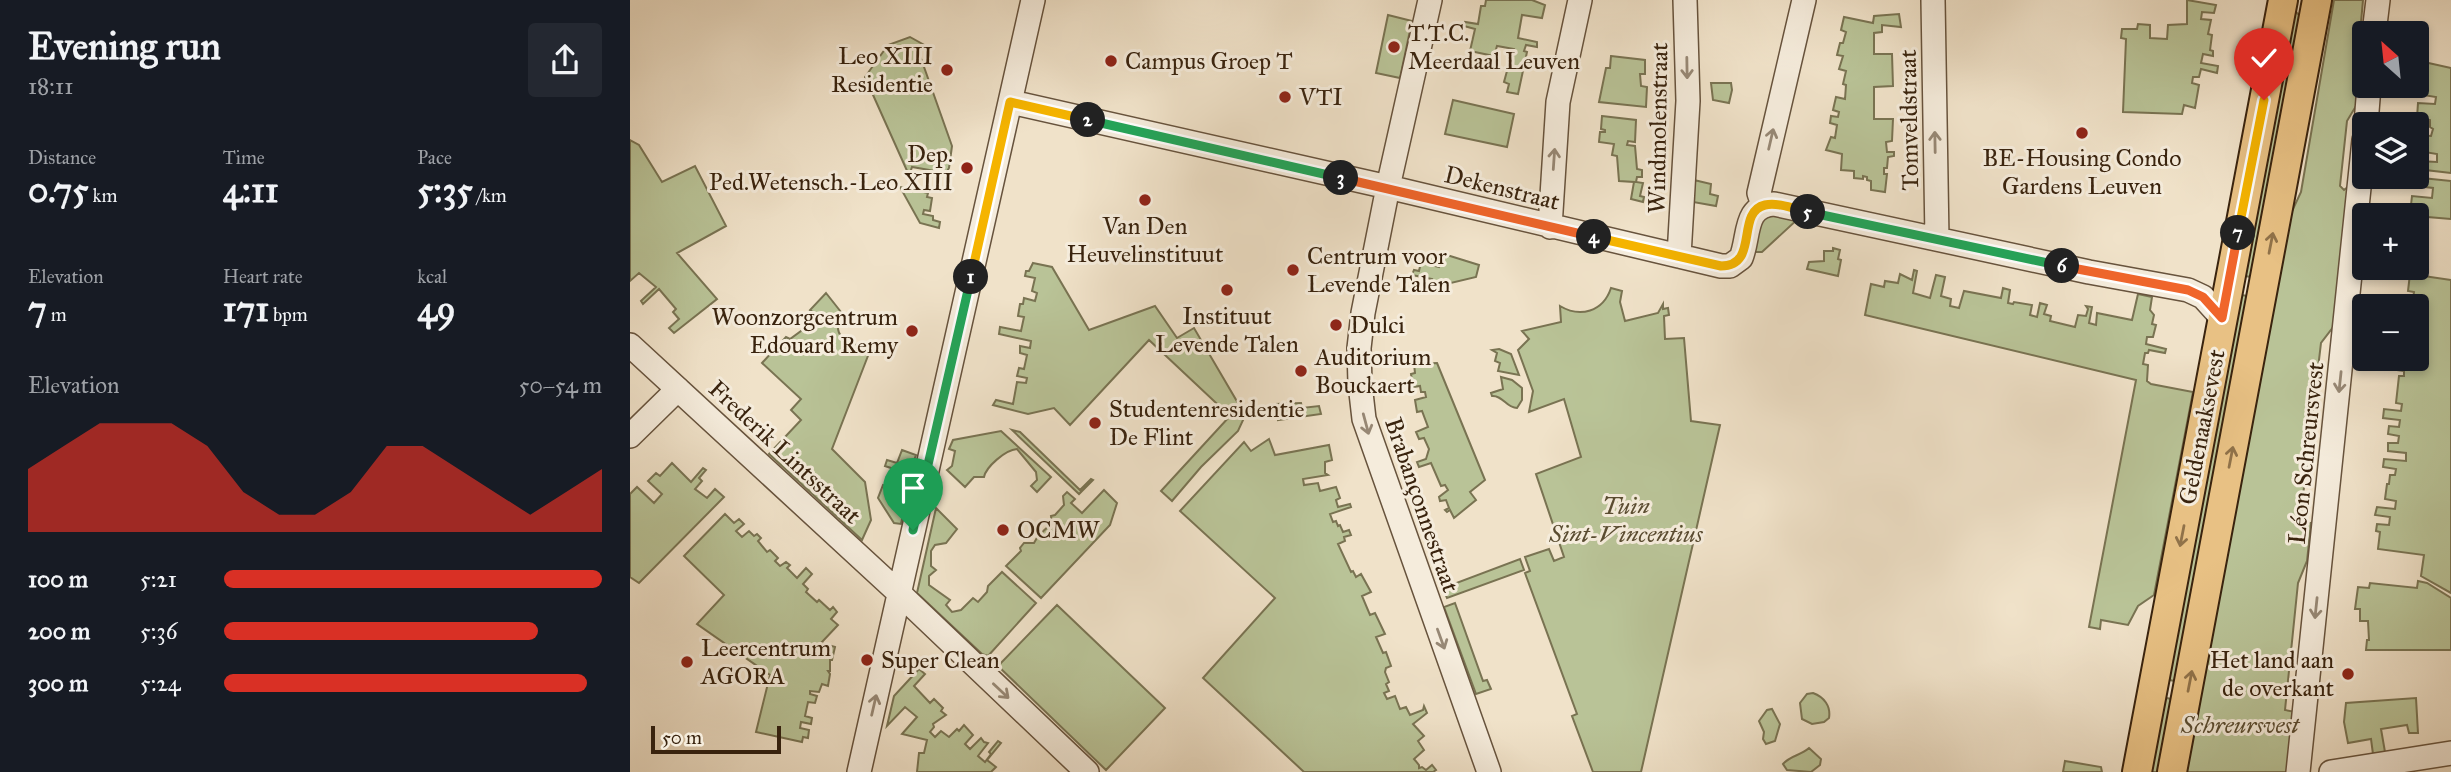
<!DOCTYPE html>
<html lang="en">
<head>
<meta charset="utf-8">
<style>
  body { margin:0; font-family:"IM FELL Great Primer",serif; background:#242831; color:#f1f3f6; height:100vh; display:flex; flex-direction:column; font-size:26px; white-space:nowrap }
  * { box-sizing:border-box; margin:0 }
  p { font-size:23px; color:#9ea1a6 }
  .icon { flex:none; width:38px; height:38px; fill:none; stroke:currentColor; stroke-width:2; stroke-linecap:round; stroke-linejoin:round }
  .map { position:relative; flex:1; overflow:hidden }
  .details { display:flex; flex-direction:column; background:#171b24; width:630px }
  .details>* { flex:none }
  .needle { width:46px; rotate:333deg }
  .controls { position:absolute; left:1722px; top:21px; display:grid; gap:14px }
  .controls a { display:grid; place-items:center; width:77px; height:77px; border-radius:7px; background:#171b24; box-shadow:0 4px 10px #0003; font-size:35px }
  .scale { position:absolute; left:21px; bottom:18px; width:130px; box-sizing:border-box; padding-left:7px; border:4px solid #39230e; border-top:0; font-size:19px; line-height:24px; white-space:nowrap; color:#39230e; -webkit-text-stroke:5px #f5ecdc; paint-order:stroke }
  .pin { position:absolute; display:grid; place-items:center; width:60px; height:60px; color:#fff; margin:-72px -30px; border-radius:50% 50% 50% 0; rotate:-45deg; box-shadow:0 0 7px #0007 }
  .pin .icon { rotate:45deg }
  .km { position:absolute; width:35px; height:35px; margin:-18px; border-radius:50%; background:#222; color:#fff; font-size:19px; line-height:35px; text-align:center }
  .round { display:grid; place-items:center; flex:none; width:74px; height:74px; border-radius:7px; background:#242831 }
  .headline { display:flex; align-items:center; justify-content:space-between; height:119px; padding:0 28px }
  h1 { font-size:38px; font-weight:700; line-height:52px }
  .stats { display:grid; grid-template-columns:repeat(3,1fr); gap:10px; height:119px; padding:7px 28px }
  .stats div { display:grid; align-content:center }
  .stats b { font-size:35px; font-weight:700 }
  .stats small { font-size:19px; font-weight:400 }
  .stats p { font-size:19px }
  .chart { height:196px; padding:14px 28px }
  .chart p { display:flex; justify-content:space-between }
  .chart svg { width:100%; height:126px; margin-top:7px; fill:#d93025; opacity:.7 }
  ul { padding:0 28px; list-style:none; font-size:23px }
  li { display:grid; grid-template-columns:112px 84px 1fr; align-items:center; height:52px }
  li i { height:18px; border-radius:9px; background:#d93025 }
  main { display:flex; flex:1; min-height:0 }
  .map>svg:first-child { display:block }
  .green { fill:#b9c397; stroke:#797352; stroke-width:2 }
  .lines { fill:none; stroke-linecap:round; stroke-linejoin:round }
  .minor-casing { stroke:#67533d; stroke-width:26 }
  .major-casing { stroke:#39230e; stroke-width:32 }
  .minor { stroke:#f5ecdc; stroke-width:23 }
  .major { stroke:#e8c184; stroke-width:28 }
  .oneway { stroke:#978875 }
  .oneway2 { stroke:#907249 }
  .split-1-casing { stroke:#fff; stroke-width:14 }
  .split-2-casing { stroke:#fff; stroke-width:14 }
  .split-3-casing { stroke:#fff; stroke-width:14 }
  .split-4-casing { stroke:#fff; stroke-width:14 }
  .split-5-casing { stroke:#fff; stroke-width:14 }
  .split-6-casing { stroke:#fff; stroke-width:14 }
  .split-7-casing { stroke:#fff; stroke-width:14 }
  .split-8-casing { stroke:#fff; stroke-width:14 }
  .split-1 { stroke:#22a559; stroke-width:9 }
  .split-2 { stroke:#f5b400; stroke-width:9 }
  .split-3 { stroke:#22a559; stroke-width:9 }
  .split-4 { stroke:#f0652b; stroke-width:9 }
  .split-5 { stroke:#f5b400; stroke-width:9 }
  .split-6 { stroke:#22a559; stroke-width:9 }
  .split-7 { stroke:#f0652b; stroke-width:9 }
  .split-8 { stroke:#f5b400; stroke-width:9 }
  .poi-dot { fill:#8f2418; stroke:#f5ecdc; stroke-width:2.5 }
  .labels { text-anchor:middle; stroke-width:6; stroke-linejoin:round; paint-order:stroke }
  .poi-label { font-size:24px; fill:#39230e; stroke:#f5ecdc; text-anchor:start }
  .street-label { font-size:24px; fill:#39230e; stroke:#f5ecdc }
  .park-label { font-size:24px; font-style:italic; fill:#594b30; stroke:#f5ecdc }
</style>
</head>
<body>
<main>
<section class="details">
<div class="headline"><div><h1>Evening run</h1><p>18:11</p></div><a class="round"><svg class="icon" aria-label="share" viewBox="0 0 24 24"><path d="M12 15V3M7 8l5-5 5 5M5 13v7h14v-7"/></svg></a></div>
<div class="stats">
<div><p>Distance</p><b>0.75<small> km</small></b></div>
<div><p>Time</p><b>4:11</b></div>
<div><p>Pace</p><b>5:35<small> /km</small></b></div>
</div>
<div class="stats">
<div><p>Elevation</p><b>7<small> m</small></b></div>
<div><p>Heart rate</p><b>171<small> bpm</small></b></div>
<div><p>kcal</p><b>49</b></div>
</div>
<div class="chart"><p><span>Elevation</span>50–54 m</p>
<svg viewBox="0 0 160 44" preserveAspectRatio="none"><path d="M0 44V22L10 14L20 6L30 6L40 6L50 14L60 30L70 38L80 38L90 30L100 14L110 14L120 22L130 30L140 38L150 30L160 22V44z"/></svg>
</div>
<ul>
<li><b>100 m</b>5:21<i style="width:100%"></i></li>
<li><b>200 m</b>5:36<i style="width:83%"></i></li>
<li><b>300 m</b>5:24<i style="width:96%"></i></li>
</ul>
</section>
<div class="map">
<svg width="1821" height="772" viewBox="0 0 1821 772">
  <rect width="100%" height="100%" fill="#f0e2c9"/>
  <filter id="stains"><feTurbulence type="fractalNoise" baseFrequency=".00286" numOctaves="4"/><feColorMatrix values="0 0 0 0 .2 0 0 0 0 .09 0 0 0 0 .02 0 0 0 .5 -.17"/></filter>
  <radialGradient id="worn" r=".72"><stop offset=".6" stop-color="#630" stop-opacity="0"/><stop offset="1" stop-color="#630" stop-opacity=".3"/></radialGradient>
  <path class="green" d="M856 0H902L915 5 912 18 892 15 888 38 907 42V47L896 45 894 51 897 52 888 94 877 92 879 84 874 82 877 71H880L884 49 867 46 864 56 840 51 845 29 834 26 835 22 848 24 851 6H855Z
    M1557 0 1586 5 1584 13 1572 12 1571 19 1581 20 1578 34 1582 35 1580 50 1583 51V56L1573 54 1571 63 1588 66 1587 73 1571 69 1569 77H1563L1562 83 1569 85 1565 108 1554 105 1552 114 1493 112 1496 39 1491 38 1492 29H1507L1508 24 1520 25V38L1537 39 1538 25 1557 24Z
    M1704 0H1733L1728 56 1734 62V86H1738L1717 121 1710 186 1714 190 1724 182 1710 318 1691 343 1670 521 1681 523 1677 561 1668 583 1655 710 1676 714 1668 772H1553L1656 224 1671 192Z
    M1666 12 1669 15 1667 51 1625 278 1611 275 1663 13Z
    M1269 14 1271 27 1252 25V32L1244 33V54H1262L1263 86 1244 87V119H1263L1262 141 1256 142 1257 152H1264V156L1258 157 1257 168H1254V174H1257L1255 192 1241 190V181L1237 180V177L1233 176V179L1224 178V171L1211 170 1212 154 1196 150 1201 137 1205 138 1207 125 1200 123 1201 116 1208 117 1209 112 1203 110 1206 97 1215 99 1216 85 1213 84 1216 71 1209 69 1213 56 1207 55 1210 43H1213L1216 32 1211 30 1214 17 1243 23 1244 16Z
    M758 15 782 21 770 78 746 73Z
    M280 37 296 46 288 50 322 146 319 168 316 173 282 167 280 173H278L235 77 258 45Z
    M981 56 1015 60V74H1010L1011 86 1017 87 1016 107 969 102 976 68H980Z
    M1794 62 1821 68V173L1787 169 1788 161 1807 162V154L1789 151 1787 153V135L1801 136 1803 129 1800 127V120L1787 118 1788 103 1805 104 1806 97 1793 95 1796 73 1794 72Z
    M1081 83H1101L1102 90 1099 103 1083 100Z
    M823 100 884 114 877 147 815 134Z
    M972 116 1006 120 1005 142 998 141 997 145 1005 146 1007 169 1012 170V177H1007L1006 182 1013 183 1010 196 1014 197 1013 202 1001 199 1004 182 989 181 987 156 982 155 984 144 969 142 970 132H975V130L971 129Z
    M0 140 9 145 32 182 65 166 96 226 47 253 87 299 44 333 39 328 49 319 43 312 46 309 29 289 13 304 11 301 26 287 9 273 0 281Z
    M1782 177 1821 181V219L1774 215 1775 205H1781L1782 196 1802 198 1803 188 1786 186 1781 187Z
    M1064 180 1081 184 1080 194 1088 196 1086 206 1063 202Z
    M270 187 298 193 297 197 302 198 300 211 294 210 293 214 303 216V220L310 222 309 228 290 223Z
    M1135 214 1170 217 1132 252H1125L1122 246Z
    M1203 248 1210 250 1208 259 1211 260 1208 276 1177 269 1179 262 1194 261V251H1203Z
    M801 253 807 255 805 266 809 267 813 256 817 255 849 265 846 277 800 288 802 279 782 275 784 270 789 271 792 258 799 260Z
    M403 263 422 267 459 330 525 306 547 338 564 328 612 410 614 418 608 431 571 467 542 501 531 491 600 416 519 340 440 425 424 408 398 414 363 405 366 400 383 404 387 382 396 383 397 378 387 376 389 368 394 369 397 355 390 353V346L400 348 401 341 369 334 370 327 391 331 394 317 388 316 390 304H393L394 298 405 301 407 293 402 291 405 278 395 276 396 271H399Z
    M1284 270 1287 271 1283 293 1300 298 1306 275 1315 277 1311 296 1321 299 1320 306 1329 308 1334 291 1371 298 1373 288 1380 290 1378 303 1383 304 1384 302 1402 305 1400 315 1407 317 1410 303 1417 305 1414 314 1421 316 1420 321 1445 327 1448 315 1456 316 1458 309 1456 306 1462 307 1459 323 1466 325 1467 313 1502 320 1508 294 1522 297 1520 310 1524 315 1522 324 1526 325 1523 337H1517L1516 344 1536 349 1535 353 1519 350 1518 353H1515L1513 364 1518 365 1517 381 1521 384 1563 392 1524 595 1508 606 1498 625 1471 620 1470 629 1459 627 1506 380 1235 315 1241 284 1254 287 1255 281 1268 283 1270 274 1282 280Z
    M1780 274 1821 280V593L1791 576 1794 555 1748 549 1750 532 1746 531 1747 524 1759 525 1760 517 1745 515 1747 507 1765 509 1766 501 1755 499 1757 484H1759L1760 475H1765L1766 469 1753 467 1754 459 1776 461V453L1758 451V443H1768L1769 436 1758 434 1759 426 1769 427 1770 420 1753 418 1754 409 1771 411 1772 404 1766 403 1769 376H1774V371L1766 370 1767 363 1776 364 1777 359H1787V328H1789L1790 325 1787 324V306H1776L1777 299H1783L1784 292 1778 291Z
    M981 288 992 291 990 302 995 321 1028 313 1033 304V309L1038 308 1039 315 1034 316 1035 339 1054 338 1061 421 1090 425 1011 772H963L942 716 947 714 895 573 900 571 895 557 919 549 924 561 934 557 906 474 951 457 934 399 899 412 903 391 888 350 899 339 892 331 931 322 930 306C950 318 973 312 981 288Z
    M196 293 211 312C211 318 208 323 208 329 210 344 230 345 241 348L202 449 235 482 241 520 232 540 139 454 171 420 161 410 171 399 132 363 156 337 160 339 175 328 184 313 180 310Z
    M1607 294 1622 297 1550 682 1534 679Z
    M869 349 881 354 889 375 868 371 870 363 865 361 867 353 862 350Z
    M807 363 855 480 840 492 846 500 824 518 820 510 817 512 815 510 819 508 816 500 810 501 809 497 818 490 815 485 811 486 801 463 789 467 787 462 796 459 799 449 794 438 789 439 786 432 798 427 792 411 787 412 785 400 796 397 795 392H791L790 386 783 387 781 374 785 373 784 364Z
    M871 377 882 380 892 388V400L887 408C876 408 873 395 862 396L861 393 873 389Z
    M671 403 672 408 689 406 691 414 648 420 646 404Z
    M382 430 390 432 450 490 461 479 463 480 449 494Z
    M371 431 421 477 407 492 401 486 407 480 406 472 387 449C375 450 356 467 354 477H344L335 487 317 470 322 466 325 451 319 449 323 440Z
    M639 439 645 455 699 445 702 460 695 462V473L698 475 673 479 674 485 688 483 690 491 706 487 710 498 706 500 708 507 720 504 721 507 700 514 703 522 706 521 708 526 710 525 713 532 719 530 721 535 714 537 715 541 708 544 721 572 723 571 726 577 731 574 741 592 732 596 740 615 745 613 755 634 746 637 753 653 756 652 761 666 756 668 755 672 759 682 756 684 759 691 754 693 757 699 765 696 770 709 776 707 780 715 793 710 794 706 797 713 783 724 794 736 788 741 794 750 784 759 789 765V768L792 767 796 770 802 765 806 770 803 772H674L573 678 645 598 550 511 614 442 621 451Z
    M272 450 286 455 281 468 274 466 270 478 262 475 264 469 255 466 257 460 267 463Z
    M42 463 61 482 73 468 76 470 69 478 72 481 65 489 77 498 85 489 94 497 9 583 0 577V494L7 487 24 503 32 494 18 481 26 473 30 476Z
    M253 485 277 495 271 524 264 523 248 498Z
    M474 490 487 503 480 525 411 598 376 566 391 551 390 548 394 543H404L408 536 422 523 421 516 425 515 434 505 433 496 437 492 445 499 441 503 452 513Z
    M306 508 327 529 316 543 305 545 301 551V566L306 570 299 576V585L320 600 316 605 322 612 331 610 343 598 348 602 357 592 358 586 372 572 406 603 358 656 352 654 287 593Z
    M95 514 104 523 109 519 114 524 106 531 112 537 119 531 124 536 127 534 131 538 128 541 137 552 140 550 148 558 145 561 150 566 156 562 160 565 157 568 167 578 176 568 182 574 173 584 178 589 176 592 187 602 189 600 200 610 203 607 207 612 201 619 208 625 191 643 205 647 202 660H200V671H198L200 674 198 686 192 684 189 692 180 691V694L187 696 185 703 178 702 175 716 182 718 181 724 171 722 170 728 179 730 178 738 173 737 172 742 126 732 140 675 67 624 94 595 54 556Z
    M890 559 894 570 817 598 813 588Z
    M1788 581 1797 583 1821 598V650H1736L1737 640H1739L1738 621H1730V609H1725L1728 587 1739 588 1740 583 1787 588Z
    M825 603 853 681 857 680 861 689 846 694 814 607Z
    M427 605 535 708 476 770 368 666Z
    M289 669 295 674 284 686 300 703 304 699 313 708 311 711 316 715 303 724 304 727 300 732 305 737 311 731 319 737 327 729 329 731 334 725 343 735 335 744 340 749 351 738 354 742 358 743 348 756 355 762 361 754 359 752 368 741 371 743 357 760 366 767 361 772H287L289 753H294L297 740 272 734 287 717 275 707 257 726 264 696Z
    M1183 693C1194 697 1201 706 1199 718L1194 722 1182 724 1172 719 1170 703 1177 694Z
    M1532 697 1546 700 1533 772H1517Z
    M1786 698 1788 733H1779L1777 725 1751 729 1755 752 1743 754 1741 739 1718 743 1714 722 1716 703Z
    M1142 709 1150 724 1145 741 1136 744 1133 739 1134 732 1129 721 1137 710Z
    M1179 748 1191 759 1190 765 1181 772 1157 770 1153 764C1161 755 1170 756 1179 748Z
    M1435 761 1471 767 1472 772H1433Z"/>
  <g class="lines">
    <defs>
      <path id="minor" d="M800 0 758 187 733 313 729 348 730 384 734 419 859 772
        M1303 0 1307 239
        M1744 33 1748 0
        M381 102 758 187 1091 266H1100L1111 258C1120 236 1113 206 1144 204L1459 272 1558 290 1573 297 1592 318
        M1736 124 1739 86
        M1133 205 1129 193 1174 0
        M920 227 928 102 950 0
        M1049 256 1058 101 1055 0
        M0 345 269 593 457 772
        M0 436 48 389
        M229 772 403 0
        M1668 772 1734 140
        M1701 772 1821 753"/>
      <path id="major" d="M1507 772 1653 0
        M1542 772 1687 0"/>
    </defs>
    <use href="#minor" class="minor-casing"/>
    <use href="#major" class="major-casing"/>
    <use href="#minor" class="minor"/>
    <use href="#major" class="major"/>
  </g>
  <defs><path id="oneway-shaft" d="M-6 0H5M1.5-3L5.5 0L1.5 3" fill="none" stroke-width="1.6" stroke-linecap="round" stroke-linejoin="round" transform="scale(1.75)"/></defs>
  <g class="oneway">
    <use href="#oneway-shaft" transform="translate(1057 68) rotate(89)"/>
    <use href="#oneway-shaft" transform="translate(1141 139) rotate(-77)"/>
    <use href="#oneway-shaft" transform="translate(1305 142) rotate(-91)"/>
    <use href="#oneway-shaft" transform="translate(924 159) rotate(-86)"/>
    <use href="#oneway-shaft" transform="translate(1710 382) rotate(96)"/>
    <use href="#oneway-shaft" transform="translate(736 424) rotate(75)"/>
    <use href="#oneway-shaft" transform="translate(1686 608) rotate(96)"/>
    <use href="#oneway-shaft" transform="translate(811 639) rotate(70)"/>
    <use href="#oneway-shaft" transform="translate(371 691) rotate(43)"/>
    <use href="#oneway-shaft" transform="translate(244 705) rotate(-77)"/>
  </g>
  <g class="oneway2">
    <use href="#oneway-shaft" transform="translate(1641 243) rotate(-79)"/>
    <use href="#oneway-shaft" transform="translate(1601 457) rotate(-79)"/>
    <use href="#oneway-shaft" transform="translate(1552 536) rotate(101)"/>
    <use href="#oneway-shaft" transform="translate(1560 681) rotate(-79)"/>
  </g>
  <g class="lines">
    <defs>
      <path id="split-1" d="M283 530 341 277"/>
      <path id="split-2" d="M341 277 380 102 458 120"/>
      <path id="split-3" d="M458 120 711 178"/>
      <path id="split-4" d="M711 178 964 237"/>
      <path id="split-5" d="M964 237 1091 266C1130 266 1105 212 1135 205 1148 202 1165 209 1178 212"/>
      <path id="split-6" d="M1178 212 1432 266"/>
      <path id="split-7" d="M1432 266 1558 290 1573 297 1592 318 1608 233"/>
      <path id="split-8" d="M1608 233 1634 100"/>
    </defs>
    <use href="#split-1" class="split-1-casing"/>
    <use href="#split-2" class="split-2-casing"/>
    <use href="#split-3" class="split-3-casing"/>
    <use href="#split-4" class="split-4-casing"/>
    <use href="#split-5" class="split-5-casing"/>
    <use href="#split-6" class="split-6-casing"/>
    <use href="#split-7" class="split-7-casing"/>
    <use href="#split-8" class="split-8-casing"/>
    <use href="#split-1" class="split-1"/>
    <use href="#split-2" class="split-2"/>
    <use href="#split-3" class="split-3"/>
    <use href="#split-4" class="split-4"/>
    <use href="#split-5" class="split-5"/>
    <use href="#split-6" class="split-6"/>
    <use href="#split-7" class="split-7"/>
    <use href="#split-8" class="split-8"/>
  </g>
  <g class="poi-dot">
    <circle cx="764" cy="47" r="7"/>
    <circle cx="481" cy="61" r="7"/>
    <circle cx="317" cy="70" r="7"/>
    <circle cx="655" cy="97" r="7"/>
    <circle cx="1452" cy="133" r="7"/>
    <circle cx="337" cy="168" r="7"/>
    <circle cx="515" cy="200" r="7"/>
    <circle cx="663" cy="270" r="7"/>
    <circle cx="597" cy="290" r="7"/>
    <circle cx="706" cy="325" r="7"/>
    <circle cx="282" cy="331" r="7"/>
    <circle cx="671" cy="371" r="7"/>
    <circle cx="465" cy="423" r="7"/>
    <circle cx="373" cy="530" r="7"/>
    <circle cx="237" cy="660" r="7"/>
    <circle cx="57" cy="662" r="7"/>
    <circle cx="1718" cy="674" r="7"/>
  </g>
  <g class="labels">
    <g class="poi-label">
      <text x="778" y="41">T.T.C.<tspan x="778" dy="28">Meerdaal Leuven</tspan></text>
      <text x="303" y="64" text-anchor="end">Leo XIII<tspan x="303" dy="28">Residentie</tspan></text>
      <text x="495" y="69">Campus Groep T</text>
      <text x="669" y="105">VTI</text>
      <text x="323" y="162" text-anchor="end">Dep.<tspan x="323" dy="28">Ped.Wetensch.-Leo XIII</tspan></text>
      <text x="1452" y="166" text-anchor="middle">BE-Housing Condo<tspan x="1452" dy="28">Gardens Leuven</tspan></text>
      <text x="515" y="234" text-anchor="middle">Van Den<tspan x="515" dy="28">Heuvelinstituut</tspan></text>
      <text x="677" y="264">Centrum voor<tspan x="677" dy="28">Levende Talen</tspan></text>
      <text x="597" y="324" text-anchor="middle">Instituut<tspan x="597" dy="28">Levende Talen</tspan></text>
      <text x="268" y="325" text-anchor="end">Woonzorgcentrum<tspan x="268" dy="28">Edouard Remy</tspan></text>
      <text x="720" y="333">Dulci</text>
      <text x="685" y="365">Auditorium<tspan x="685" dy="28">Bouckaert</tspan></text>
      <text x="479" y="417">Studentenresidentie<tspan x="479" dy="28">De Flint</tspan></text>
      <text x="387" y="538">OCMW</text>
      <text x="71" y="656">Leercentrum<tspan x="71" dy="28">AGORA</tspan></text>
      <text x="251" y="668">Super Clean</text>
      <text x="1704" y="668" text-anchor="end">Het land aan<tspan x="1704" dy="28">de overkant</tspan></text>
    </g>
    <g class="street-label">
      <text transform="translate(1279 120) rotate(-91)" y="8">Tomveldstraat</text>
      <text transform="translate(1028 128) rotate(-89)" y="8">Windmolenstraat</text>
      <text transform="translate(872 188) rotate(14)" y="8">Dekenstraat</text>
      <text transform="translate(1572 427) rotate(-79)" y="8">Geldenaaksevest</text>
      <text transform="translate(155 452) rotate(43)" y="8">Frederik Lintsstraat</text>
      <text transform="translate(1676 453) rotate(-84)" y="8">Léon Schreursvest</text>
      <text transform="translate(792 505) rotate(71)" y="8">Brabançonnestraat</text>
    </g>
    <g class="park-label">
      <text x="996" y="514">Tuin<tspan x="996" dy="28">Sint-Vincentius</tspan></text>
      <text x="1610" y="733">Schreursvest</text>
    </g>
  </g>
  <rect width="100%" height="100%" filter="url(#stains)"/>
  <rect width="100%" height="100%" fill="url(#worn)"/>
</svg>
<div class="controls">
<a><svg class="needle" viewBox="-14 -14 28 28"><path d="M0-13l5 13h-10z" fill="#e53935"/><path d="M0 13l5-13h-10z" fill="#9ea1a6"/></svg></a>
<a><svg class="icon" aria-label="layers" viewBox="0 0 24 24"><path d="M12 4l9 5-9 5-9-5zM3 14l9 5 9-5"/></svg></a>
<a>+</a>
<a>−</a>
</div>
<div class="scale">50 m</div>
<div class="pin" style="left:283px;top:530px;background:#1e9e55"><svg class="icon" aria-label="arrive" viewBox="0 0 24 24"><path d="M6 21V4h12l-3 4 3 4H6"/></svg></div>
<div class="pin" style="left:1634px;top:100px;background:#d93025"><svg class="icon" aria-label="check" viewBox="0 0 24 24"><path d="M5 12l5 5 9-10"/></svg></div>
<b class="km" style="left:341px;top:277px">1</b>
<b class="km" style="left:458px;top:120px">2</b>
<b class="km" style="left:711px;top:178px">3</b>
<b class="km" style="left:964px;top:237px">4</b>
<b class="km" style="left:1178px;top:212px">5</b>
<b class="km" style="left:1432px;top:266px">6</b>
<b class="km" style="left:1608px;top:233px">7</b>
</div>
</main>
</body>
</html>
